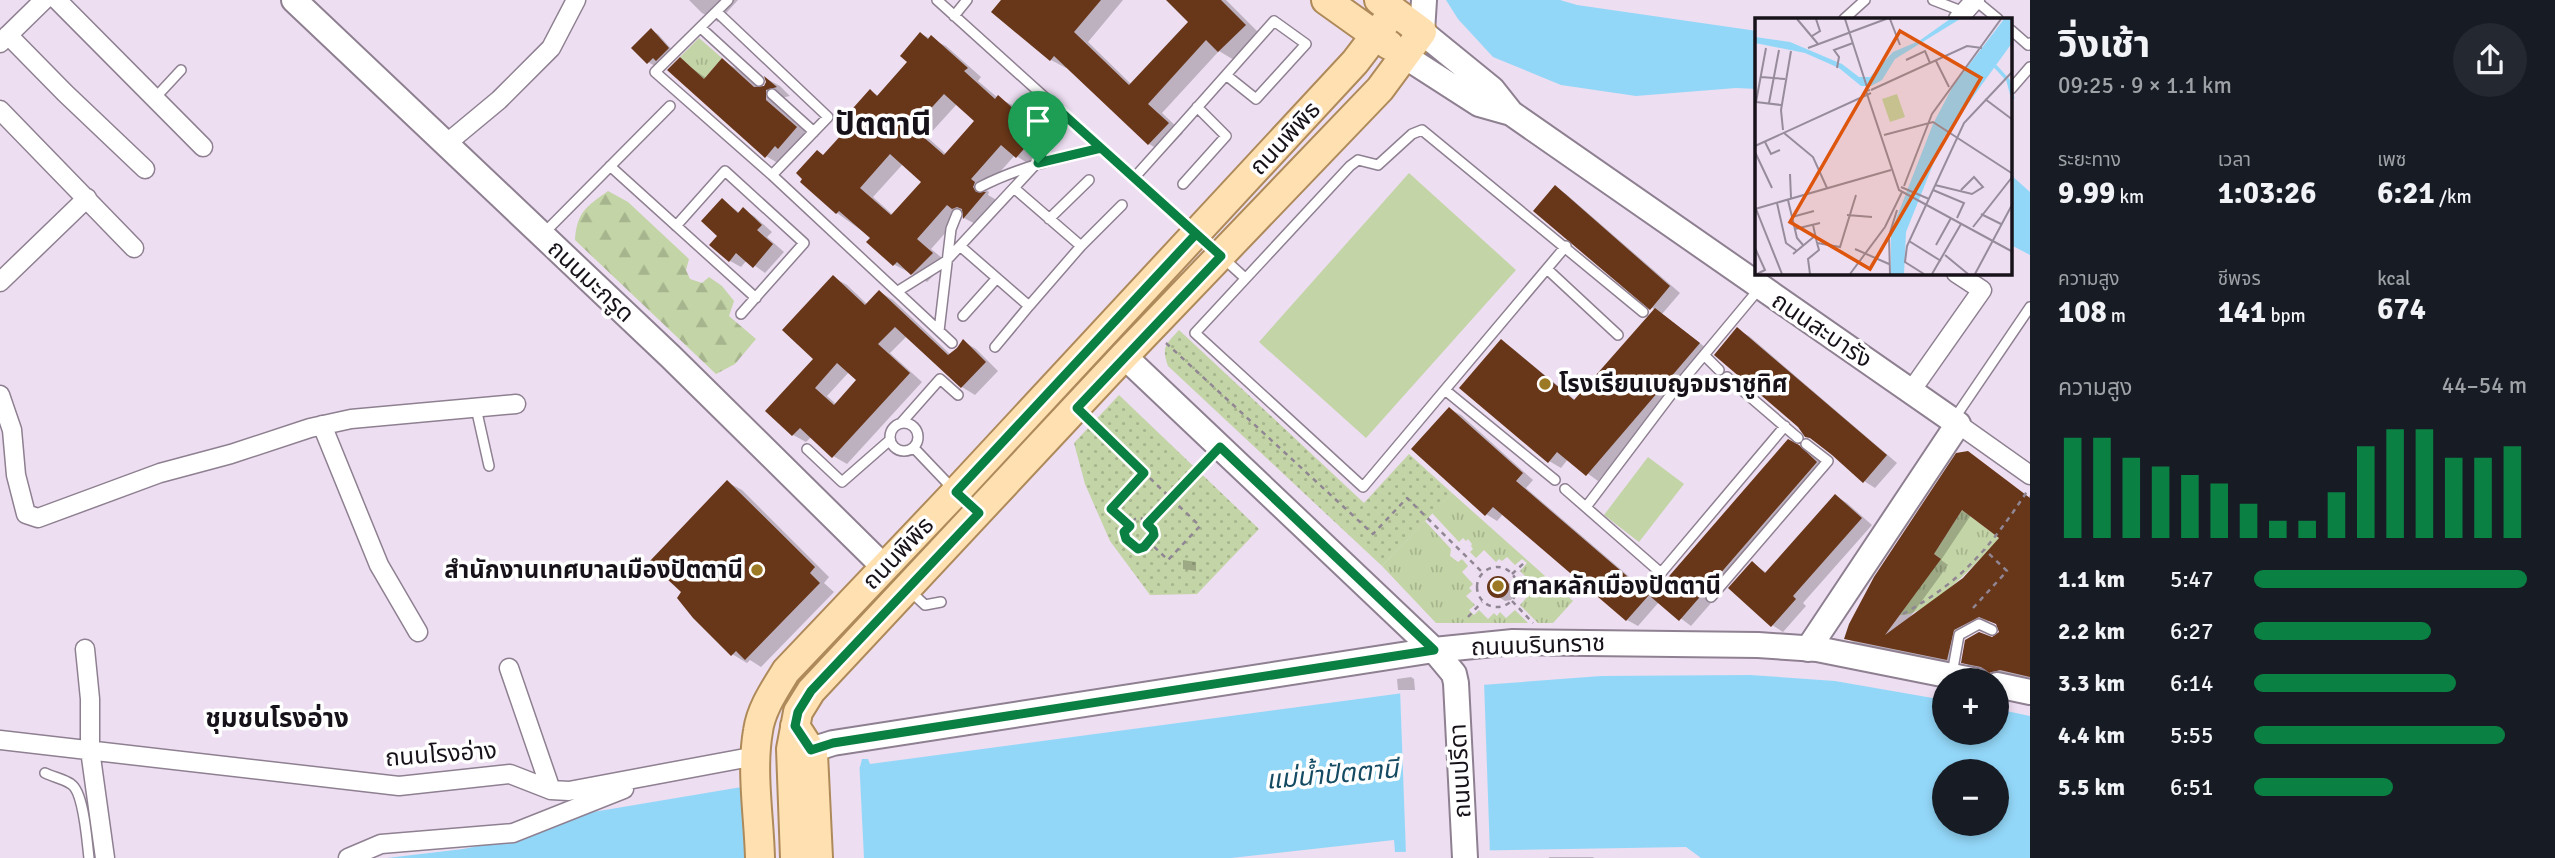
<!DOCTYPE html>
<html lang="th">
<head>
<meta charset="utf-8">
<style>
  body { margin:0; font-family:Signika,"Noto Sans Thai",sans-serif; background:#242831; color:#f1f3f6; height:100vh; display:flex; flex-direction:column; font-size:26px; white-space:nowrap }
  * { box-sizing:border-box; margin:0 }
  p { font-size:23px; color:#9ea1a6 }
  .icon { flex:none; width:38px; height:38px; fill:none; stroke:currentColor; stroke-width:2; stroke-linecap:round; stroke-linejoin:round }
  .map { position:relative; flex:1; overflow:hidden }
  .side { display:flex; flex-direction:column; background:#171b24; width:525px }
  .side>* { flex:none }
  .fabs { position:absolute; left:1932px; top:668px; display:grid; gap:14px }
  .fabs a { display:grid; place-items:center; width:77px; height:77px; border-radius:50%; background:#171b24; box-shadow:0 4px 10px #0003; font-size:35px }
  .pin { position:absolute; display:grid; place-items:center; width:60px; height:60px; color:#fff; margin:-72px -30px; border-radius:50% 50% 50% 0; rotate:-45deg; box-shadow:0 0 7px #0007 }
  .pin .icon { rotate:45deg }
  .round { display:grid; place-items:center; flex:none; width:74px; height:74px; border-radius:37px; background:#242831 }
  .overview { display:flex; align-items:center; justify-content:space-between; height:119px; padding:0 28px }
  h1 { font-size:38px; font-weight:700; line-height:52px }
  .metrics { display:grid; grid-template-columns:repeat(3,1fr); gap:10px; height:119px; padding:7px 28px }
  .metrics div { display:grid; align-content:center }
  .metrics b { font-size:30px; font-weight:700 }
  .metrics small { font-size:19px; font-weight:400 }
  .metrics p { font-size:19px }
  .chart { height:196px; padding:14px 28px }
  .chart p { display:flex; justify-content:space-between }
  .chart svg { width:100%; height:126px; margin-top:7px; stroke:#0b8043; stroke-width:6 }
  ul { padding:0 28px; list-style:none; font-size:23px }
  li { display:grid; grid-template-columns:112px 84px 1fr; align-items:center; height:52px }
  li i { height:18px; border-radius:9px; background:#0b8043 }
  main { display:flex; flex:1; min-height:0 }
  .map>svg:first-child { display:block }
  .grass { fill:url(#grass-tufts) }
  .forest { fill:url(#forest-firs) }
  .park { fill:url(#park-dots) }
  .pitch { fill:#c3d4a6 }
  .water { fill:#93d7f8; fill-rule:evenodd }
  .pier { fill:#eddef1 }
  .shadow { fill:#0003; fill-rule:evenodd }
  .building { fill:#683618; fill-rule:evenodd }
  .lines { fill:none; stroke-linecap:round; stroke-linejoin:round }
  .lane-casing { stroke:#8e8091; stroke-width:12 }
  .street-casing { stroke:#8e8091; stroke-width:21 }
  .secondary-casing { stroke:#8e8091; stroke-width:28 }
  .primary-casing { stroke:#ae8a5a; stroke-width:32 }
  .path { stroke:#908693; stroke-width:2.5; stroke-dasharray:5 5; stroke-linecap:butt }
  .lane { stroke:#fff; stroke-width:9 }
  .street { stroke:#fff; stroke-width:18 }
  .secondary { stroke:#fff; stroke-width:24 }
  .primary { stroke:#ffe0b1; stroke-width:28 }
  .route-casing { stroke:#fff; stroke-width:14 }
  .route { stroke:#0b8043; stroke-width:9 }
  .poi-dot { fill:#9c7924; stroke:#fff; stroke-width:2.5 }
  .labels { text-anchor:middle; stroke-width:7; stroke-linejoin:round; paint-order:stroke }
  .street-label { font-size:24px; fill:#171219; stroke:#fff }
  .poi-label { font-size:24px; font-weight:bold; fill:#171219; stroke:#fff; text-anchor:start }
  .neighbourhood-label { font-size:26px; font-weight:bold; fill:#171219; stroke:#fff }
  .water-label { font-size:26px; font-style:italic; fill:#144b62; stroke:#fff }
  .district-label { font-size:32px; font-weight:bold; fill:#171219; stroke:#fff }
  .inset-river { fill:none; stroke:#93d7f8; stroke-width:3.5 }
  .inset-road { fill:none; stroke:#978c9b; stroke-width:2 }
  .view { fill:#de550d; fill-opacity:0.15; stroke:#de550d; stroke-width:3.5 }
  .inset-edge { fill:none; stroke:#171219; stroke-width:3.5 }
</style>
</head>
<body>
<main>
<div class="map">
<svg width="2030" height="858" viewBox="0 0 2030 858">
  <defs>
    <pattern id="grass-tufts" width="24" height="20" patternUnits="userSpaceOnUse" patternTransform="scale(1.75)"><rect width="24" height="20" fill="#c3d4a6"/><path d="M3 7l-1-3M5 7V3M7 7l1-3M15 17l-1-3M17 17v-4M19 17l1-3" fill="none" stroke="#a7b58e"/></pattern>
    <pattern id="forest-firs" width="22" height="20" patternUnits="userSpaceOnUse" patternTransform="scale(1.75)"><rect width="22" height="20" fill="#c3d4a6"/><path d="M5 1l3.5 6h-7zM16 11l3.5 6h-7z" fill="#a7b58e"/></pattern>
    <pattern id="park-dots" width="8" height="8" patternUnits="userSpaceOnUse" patternTransform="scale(1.75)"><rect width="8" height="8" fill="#c3d4a6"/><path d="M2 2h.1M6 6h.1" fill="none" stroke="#a7b58e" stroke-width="1.8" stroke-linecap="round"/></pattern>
  </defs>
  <rect width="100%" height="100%" fill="#eddef1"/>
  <path class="grass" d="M699 38 722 58 704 79 680 57Z
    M1452 493 1573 601 1553 623H1538L1520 605 1528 596 1523 591 1526 587 1524 584 1528 579 1520 571 1527 563 1522 559 1515 565 1507 557 1502 561 1499 559 1496 562 1484 550 1476 558 1470 552 1473 549 1471 546 1472 544 1468 539 1466 541 1463 538 1459 542 1432 513Z
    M1962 510 1999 538C1982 558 1927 618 1900 615L1940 558 1934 554Z
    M1425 521 1451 549 1450 556 1458 562 1462 559 1468 566 1462 572 1473 584 1469 588 1472 591 1466 596 1475 605 1469 610 1474 615 1479 610 1488 619 1494 613 1497 616 1500 612 1506 618 1515 610 1528 623H1436L1382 566Z"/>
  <path class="forest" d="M608 191 628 202 689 259 686 270 690 279 702 283 709 277 722 286 734 301 729 316 756 339 735 364 716 374 575 240C577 212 586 207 608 191Z"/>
  <path class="park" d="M1179 330 1364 503 1409 454 1452 493 1382 566 1168 366C1161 347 1166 344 1179 330Z
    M1119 395 1259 529 1197 594 1150 595 1110 541 1085 484 1074 443Z"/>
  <path class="pitch" d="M1409 173 1516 270 1366 438 1259 342Z
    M1648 457 1684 484 1639 542 1604 515Z"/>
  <path class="water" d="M1446 0H1560L1577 5 1757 31V89L1736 88 1636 96 1561 85 1493 57 1458 19Z
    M2011 175 2030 192V255L2011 245Z
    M1750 675 1835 681 1944 700V733H1997V709L2030 716V858H1701L1686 847 1395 852 1394 840 1231 858H387L463 849 529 836 593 812 860 767 862 759H868L870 764 1441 688 1601 676ZM1944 772H1997V824H1944Z"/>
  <path class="pier" d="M1484 681 1490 855H1406L1400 689Z
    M859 757 864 858H746L742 783 858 763Z"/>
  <path class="shadow" d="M689 0H738L718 22 702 13Z
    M1003 0H1123L1088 42 1132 85 1190 22 1169 0H1226L1260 34 1234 60 1219 51 1162 113 1183 133 1164 153 1149 144 1067 66 1066 68 1051 60Z
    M651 30 658 34 675 53 655 66 648 62Z
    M921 34 946 46 981 77 978 81 998 98 1014 106 1039 129 1036 132 1050 145 1032 166 1015 155 985 189 989 192 988 195 1000 202 979 226 964 218V212L931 249 947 262 927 282 895 265 869 242 872 238 837 213 825 156 856 122 870 91 879 96 909 62ZM957 104 977 121 947 155 927 137ZM903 164 923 181 893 215 873 197Z
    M680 60 706 78 722 61 737 69 759 88H765L767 79 780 86 790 96 781 98V110L811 137 781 165 766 156Z
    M1555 187 1566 194 1680 293 1662 314 1710 351 1598 481 1568 459 1561 468 1549 461 1501 342 1512 348 1575 400 1655 311Z
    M722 200 740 213 743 210 754 216 772 232 767 237 784 252 765 273 747 260 741 267 730 261 720 236Z
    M833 277 847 285 868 305 880 292 893 300 951 355 963 341 976 349 998 371 975 395 962 387 907 336 890 353 922 382 847 464 833 456 812 436 806 442 793 435 816 359ZM849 372 858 380 836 404 827 396Z
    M1737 330 1749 336 1897 463 1875 488 1864 481 1819 443 1806 436Z
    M1450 409 1461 415 1533 480 1526 488 1653 597 1789 441 1811 453 1828 469 1691 626 1659 602 1638 626 1627 620 1504 513 1497 521 1486 514Z
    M1958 455 2028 498 2030 495V679L2010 674 1999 677 1988 670 1971 667 1963 662 2000 633 1999 625 1991 621 1985 622 1962 635 1956 663 1855 643 1846 638ZM1971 515 2001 538 1965 579 1908 620 1948 565 1941 560Z
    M727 482 742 490 829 577 824 583 834 592 761 667 750 660 747 663 732 654Z
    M1836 496 1847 503 1872 525 1803 603 1806 606 1783 632 1772 625 1752 563 1767 573Z
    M1183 560 1196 562V571L1183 569Z
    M1495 578H1501L1515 587V596L1511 600 1505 601 1490 591V582Z
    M1411 677 1414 679 1415 690H1398L1397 679Z
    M1549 857H1593L1594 858H1549Z"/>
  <path class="building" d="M1001 0H1101L1074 32 1129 85 1188 22 1166 0H1221L1246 25 1218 52 1206 40 1148 104 1169 123 1148 145 1054 56 1050 61 991 12Z
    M651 28 669 48 656 61 653 58 647 64 631 48Z
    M920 32 928 39 931 35 968 68 964 71 995 99 998 95 1025 119 1022 122 1036 135 1016 158 1001 145 971 179 975 182 973 187 976 192H986L963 219 962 209 957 207 952 209 947 205 917 239 933 253 911 275 897 262 893 266 866 242 870 238 839 211 836 214 800 182 802 179 796 173 817 150 823 155 853 122 846 116 870 89 877 96 907 62 900 56ZM944 94 974 121 944 155 913 128ZM890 154 921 182 891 215 860 188Z
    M680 57 704 79 722 58 754 87 764 86 766 82 764 76 777 87 766 90V100L797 127 778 149 775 146 765 158 667 70Z
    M1555 185 1670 286 1650 310 1533 211Z
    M722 198 738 213 743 207 762 225 757 230 773 244 753 268 736 253 729 262 709 245 717 236 701 221Z
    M833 275 865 305 879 290 948 355 957 348 963 339 986 362 961 388 895 327 878 344 910 373 832 458 800 428 792 436 765 411 813 359 782 330ZM837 363 856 380 834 405 815 388Z
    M1655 308 1700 343 1586 476 1557 452 1548 463 1459 388 1501 339 1574 400Z
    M1737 327 1887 455 1863 483 1832 455 1810 438 1805 437 1798 427 1714 355Z
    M1449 407 1523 473 1516 481 1649 595 1626 621 1493 507 1485 516 1411 449Z
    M1788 439 1799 445 1817 462 1679 621 1651 597Z
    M1968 451 2030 498V677L2000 670 1989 673 1981 667 1961 663 1965 640 1979 632 1992 637 1999 632 1996 624 1979 617 1954 630 1947 660 1844 639 1849 624 1874 577 1956 453ZM1962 510 1999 538 1963 578 1885 635 1941 559 1934 554Z
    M727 480 815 567 810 573 820 583 745 660 736 651 731 656 693 618 677 598 681 592 649 562Z
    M1835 494 1862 518 1793 596 1796 599 1771 627 1728 588 1752 561 1765 573Z
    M1487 587a11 11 0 1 1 22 0a11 11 0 1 1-22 0Z"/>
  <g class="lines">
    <defs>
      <path id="lane" d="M728 0 655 72 772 175 952 343
        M937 0 1193 231
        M1933 0 1964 12
        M1975 0 1998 19
        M717 12 828 117 772 175
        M954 16 967 0
        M1844 19 1865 0
        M701 28 759 81
        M2011 30 2028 45 2030 43
        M2011 89 2030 67
        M772 94 814 132
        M155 98 181 70
        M610 166 756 298
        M1134 178C1181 126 1228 73 1274 21L1306 44 1256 99 1226 75
        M1183 184 1226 136 1197 107
        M980 187C1019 167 1059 158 1101 148
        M1049 219 1089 180
        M676 226 725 171 804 243 741 314
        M543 234 670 106
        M960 246 1029 306 1081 246 1014 188
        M1081 246 1122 205
        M1566 246 1363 487 1195 333 1350 166 1358 160 1378 165 1412 134 1422 130 1643 312
        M1222 257 1245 278
        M1547 269 1618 335
        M898 291 946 261 1037 163 1061 112
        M963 316 997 278
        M939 331 951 229 957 214
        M995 347 1029 306
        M1704 355 1719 370
        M1727 377 1798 438
        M1684 379 1759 289
        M1445 390 1555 480
        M476 408 489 466
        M1954 419 2030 307
        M902 422 940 379 958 395
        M890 437a14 14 0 1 1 28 0a14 14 0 1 1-28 0Z
        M914 448 954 490
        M807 449 842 482 890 440
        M1565 489 1661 573 1785 426
        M1586 507 1676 388
        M910 591 925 605 941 602
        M1711 597 1828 461 1806 444
        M1952 674 1959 635 1979 624 1992 630
        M45 773C53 777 64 779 71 784 84 792 87 842 89 858"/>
      <path id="street" d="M57 0 203 147
        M1958 19 1975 0
        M8 35 65 93 145 169
        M0 43 44 0
        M0 110 134 248
        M446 144 499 100 551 48 576 0
        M0 282 87 198
        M1911 391 1982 290 1956 273
        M0 395 12 430 16 475 26 514 38 518 160 473 231 454 310 428 351 419 516 404
        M1958 424 2030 475
        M322 425 379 565 418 632
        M85 649 90 699V750L105 858
        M509 668 551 790
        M0 740 399 786 510 774 551 790 569 791 756 756
        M348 858 381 844 513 833 624 789"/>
      <path id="secondary" d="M294 0 670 356 884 567
        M1424 0 1422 32 1492 89 1511 113 1958 424 1808 649
        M1406 57 1479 104 1511 113
        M1124 356 1434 650 1454 674 1456 683 1465 858
        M1997 685 2030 692
        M811 750 833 743 1434 650 1513 642 1758 645 1817 649 1977 681"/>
      <path id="primary" d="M1326 0 1389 45
        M795 726 813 754 818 858
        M760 858C759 817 751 771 758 731 761 709 775 689 786 671L956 492 1355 62 1394 11
        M795 858 791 749 798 712 811 691 1124 356 1380 89 1422 32 1379 0"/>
    </defs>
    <use href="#lane" class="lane-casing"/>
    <use href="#street" class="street-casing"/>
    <use href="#secondary" class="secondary-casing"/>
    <use href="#primary" class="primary-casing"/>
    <path class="path" d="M1166 343 1373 534 1407 498 1483 573
      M1092 423 1200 526 1168 560 1149 542
      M1141 518 1153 530 1154 535 1144 547 1138 549 1126 539 1124 532 1135 519Z
      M1147 524 1206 462
      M1129 525 1111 509 1145 473
      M1477 587a20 20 0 1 1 40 0a20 20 0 1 1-40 0Z
      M1512 574 1525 562
      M1512 601 1533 623
      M1973 608 2007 571 1985 550
      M1903 614C1964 580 1991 546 2028 490
      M1468 617 1482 602"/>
    <use href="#lane" class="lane"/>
    <use href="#street" class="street"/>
    <use href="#secondary" class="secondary"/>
    <use href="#primary" class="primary"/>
  </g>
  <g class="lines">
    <defs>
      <path id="route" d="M1038 163 1101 148 1196 234 956 492 979 513 811 691 798 712 795 726 811 750 833 743 1434 650 1220 447 1147 524 1153 530 1154 535 1144 547 1138 549 1126 539 1124 532 1130 526 1111 509 1144 473 1077 408 1221 256C1167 208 1114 160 1061 112L1038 163"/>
    </defs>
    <use href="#route" class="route-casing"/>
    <use href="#route" class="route"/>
  </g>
  <g class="poi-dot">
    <circle cx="1545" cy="384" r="7"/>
    <circle cx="757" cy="570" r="7"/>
    <circle cx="1498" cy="586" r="7"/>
  </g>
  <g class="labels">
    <g class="street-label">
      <text transform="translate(1285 138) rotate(-47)" y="8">ถนนพิพิธ</text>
      <text transform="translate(591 281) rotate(43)" y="8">ถนนมะกรูด</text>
      <text transform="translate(1822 330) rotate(34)" y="8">ถนนสะบารัง</text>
      <text transform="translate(898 553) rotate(-46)" y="8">ถนนพิพิธ</text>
      <text transform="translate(1538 645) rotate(-2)" y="8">ถนนนรินทราช</text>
      <text transform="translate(441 754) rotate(-4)" y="8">ถนนโรงอ่าง</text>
      <text transform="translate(1460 771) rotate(-93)" y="8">ถนนปรีดา</text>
    </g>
    <g class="poi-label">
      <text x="1559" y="392">โรงเรียนเบญจมราชูทิศ</text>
      <text x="743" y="578" text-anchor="end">สำนักงานเทศบาลเมืองปัตตานี</text>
      <text x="1512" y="594">ศาลหลักเมืองปัตตานี</text>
    </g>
    <g class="neighbourhood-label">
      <text x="277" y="727">ชุมชนโรงอ่าง</text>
    </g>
    <g class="water-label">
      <text transform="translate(1332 774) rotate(-5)" y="9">แม่น้ำปัตตานี</text>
    </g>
    <g class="district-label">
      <text x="883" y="135">ปัตตานี</text>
    </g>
  </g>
  <g transform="translate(1755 18)">
    <rect width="257" height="257" fill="#eddef1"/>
    <path d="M142 76 150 99 135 104 127 81Z" fill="#c3d4a6"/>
    <path d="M195 1H205L140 41 127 62 116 68H106L84 50 50 35 0 25V19L35 24 87 46 104 59H115L138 34 164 23ZM249 1H257V25L189 119 151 214 149 256H136V214L178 106 198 68Z" fill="#93d7f8"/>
    <path class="inset-river" d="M240 48 253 62 258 81"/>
    <path class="inset-road" d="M42 1 63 26M90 1 112 69M135 1 145 27M57 18 65 13 61 1M53 30 131 1M151 42 170 33 175 45M181 43 194 69M82 50 84 39 79 32 98 25M6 59 30 61M115 72 111 73 144 172 258 234M116 72 212 28 227 30M230 81 258 102M1 84 11 30M1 84 26 87M14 85 24 32M28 112 26 92 36 33M29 115 58 139 72 170M129 117 178 104 258 156M10 124 16 136 25 132M0 128 116 75M0 134 17 170M35 156 36 180M180 167 217 176 228 169 219 159 206 172M149 168 177 96 246 1M146 169 174 181M178 172 209 185 202 200M33 182 42 220 48 227M22 185 31 225 42 233M0 191 136 152M1 191 27 256M226 196 246 206M92 197 117 199M37 199 59 193M58 207 62 225 85 229 101 177M218 209 258 158M40 211 65 205M154 223 186 243M181 227 196 200M0 230 10 252 2 256M100 231 134 246M38 236 61 217M190 237 213 256M55 256 53 241 64 232 62 225M95 256 130 209 147 174M135 256 134 218 142 192M169 256 150 244 152 228 209 105 258 53M177 256 206 206M220 256 258 185"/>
    <path class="view" d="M145 13 226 60 115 251 35 204Z"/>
    <rect width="257" height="257" class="inset-edge"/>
  </g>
</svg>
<div class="fabs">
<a>+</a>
<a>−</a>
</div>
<div class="pin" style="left:1038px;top:163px;background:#1e9e55"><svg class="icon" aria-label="arrive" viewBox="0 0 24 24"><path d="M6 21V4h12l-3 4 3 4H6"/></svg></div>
</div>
<section class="side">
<div class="overview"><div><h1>วิ่งเช้า</h1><p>09:25 · 9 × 1.1 km</p></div><a class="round"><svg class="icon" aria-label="share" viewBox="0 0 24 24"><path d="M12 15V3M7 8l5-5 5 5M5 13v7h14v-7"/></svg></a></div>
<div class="metrics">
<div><p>ระยะทาง</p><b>9.99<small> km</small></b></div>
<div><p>เวลา</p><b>1:03:26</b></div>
<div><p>เพซ</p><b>6:21<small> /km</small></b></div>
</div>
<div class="metrics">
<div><p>ความสูง</p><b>108<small> m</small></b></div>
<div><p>ชีพจร</p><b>141<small> bpm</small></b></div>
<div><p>kcal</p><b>674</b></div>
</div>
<div class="chart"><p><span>ความสูง</span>44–54 m</p>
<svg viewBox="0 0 160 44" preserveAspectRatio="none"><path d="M5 44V9M15 44V9M25 44V16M35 44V19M45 44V22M55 44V25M65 44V32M75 44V38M85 44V38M95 44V28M105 44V12M115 44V6M125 44V6M135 44V16M145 44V16M155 44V12"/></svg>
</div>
<ul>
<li><b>1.1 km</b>5:47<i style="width:100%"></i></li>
<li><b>2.2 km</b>6:27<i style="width:65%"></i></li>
<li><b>3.3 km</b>6:14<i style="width:74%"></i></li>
<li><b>4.4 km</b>5:55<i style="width:92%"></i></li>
<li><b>5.5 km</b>6:51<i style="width:51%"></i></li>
</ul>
</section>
</main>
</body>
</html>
